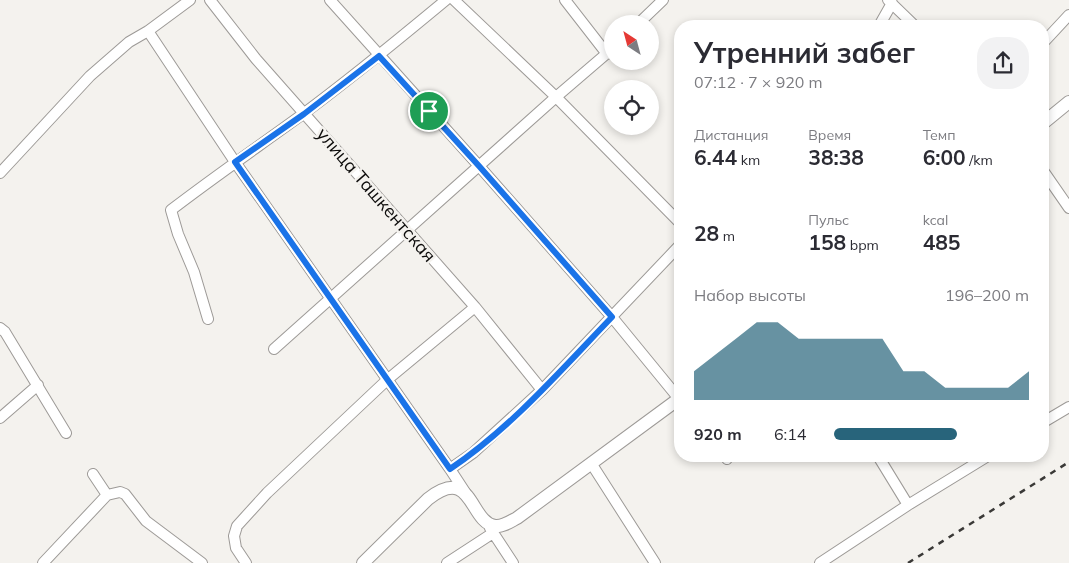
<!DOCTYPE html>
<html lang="ru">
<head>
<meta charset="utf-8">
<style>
  body { margin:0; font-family:Mulish,sans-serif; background:#f2f2f3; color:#2b2b33; height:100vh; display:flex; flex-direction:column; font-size:19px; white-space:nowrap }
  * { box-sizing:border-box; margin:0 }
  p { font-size:16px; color:#7c7c81 }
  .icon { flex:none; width:28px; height:28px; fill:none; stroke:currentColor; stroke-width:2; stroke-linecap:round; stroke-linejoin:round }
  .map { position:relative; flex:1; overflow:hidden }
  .sheet { position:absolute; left:674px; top:20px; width:375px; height:442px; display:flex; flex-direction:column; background:#fff; border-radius:20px; box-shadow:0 2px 8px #0003 }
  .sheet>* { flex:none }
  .needle { width:32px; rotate:324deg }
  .buttons { position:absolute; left:604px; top:15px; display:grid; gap:10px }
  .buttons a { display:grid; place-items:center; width:55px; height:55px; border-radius:50%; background:#fff; box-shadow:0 2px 8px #0003; font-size:25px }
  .pin { position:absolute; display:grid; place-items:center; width:42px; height:42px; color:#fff; margin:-21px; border:2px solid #fff; border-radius:50%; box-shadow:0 1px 5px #0007 }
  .round { display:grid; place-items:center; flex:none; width:52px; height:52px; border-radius:20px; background:#f2f2f3 }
  .summary { display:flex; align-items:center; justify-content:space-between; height:85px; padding:0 20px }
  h1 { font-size:28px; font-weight:700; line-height:38px }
  .stats { display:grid; grid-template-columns:repeat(3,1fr); gap:8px; height:85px; padding:5px 20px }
  .stats div { display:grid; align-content:center }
  .stats b { font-size:21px; font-weight:700 }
  .stats small { font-size:14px; font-weight:400 }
  .stats p { font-size:14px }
  .chart { height:140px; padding:10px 20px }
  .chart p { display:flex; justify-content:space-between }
  .chart svg { width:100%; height:90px; margin-top:5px; fill:#28647b; opacity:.7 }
  ul { padding:0 20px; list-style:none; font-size:16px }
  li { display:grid; grid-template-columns:80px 60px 1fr; align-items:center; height:38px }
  li i { height:12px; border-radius:6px; background:#28647b }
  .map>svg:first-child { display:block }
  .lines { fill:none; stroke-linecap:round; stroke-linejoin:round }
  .minor-casing { stroke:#9d9a97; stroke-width:12 }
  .tertiary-casing { stroke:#9d9a97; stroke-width:14 }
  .minor { stroke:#fff; stroke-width:10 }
  .tertiary { stroke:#fff; stroke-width:12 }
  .rail { stroke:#3a3937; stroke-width:2.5; stroke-dasharray:6 6; stroke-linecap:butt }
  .route-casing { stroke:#fff; stroke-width:10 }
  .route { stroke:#1a73e8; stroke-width:6 }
  .labels { text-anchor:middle; stroke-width:5; stroke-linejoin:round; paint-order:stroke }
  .street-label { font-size:18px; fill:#0d0c0b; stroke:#f4f2ee }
</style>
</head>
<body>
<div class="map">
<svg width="1069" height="563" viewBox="0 0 1069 563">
  <rect width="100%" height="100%" fill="#f4f2ee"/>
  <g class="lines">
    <defs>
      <path id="minor" d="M210 0 256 59 475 307 542 390
        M330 0 479 166 612 317 680 400
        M454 0 556 97 680 223
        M565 0 607 54
        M888 0 915 26
        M638 24 663 0
        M879 26 892 3
        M148 31 235 162 450 469 465 492
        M1042 44 1069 15
        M1042 169 1069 208
        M0 173 90 76 129 42 148 31 190 0
        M208 319 194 272 178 234 171 210C214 177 259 146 303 114 352 78 399 39 446 0
        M0 328 5 332 66 433
        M274 349 556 97 612 49
        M0 418 38 385
        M1042 423 1069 407
        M725 456 727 459
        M878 456 908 505
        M591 463 655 563
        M450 469 473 453 542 390 680 245
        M93 474 107 495 120 492 125 494 146 521 202 563
        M490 528 513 563
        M43 563 107 495
        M246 563 236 548 234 536 237 526 267 493 387 380 475 307
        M447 563 493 533
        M820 563 908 505 988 456"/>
      <path id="tertiary" d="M1042 124 1069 102
        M363 563 428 499C473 464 469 522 495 526 503 527 511 521 517 518L680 398"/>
    </defs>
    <use href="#minor" class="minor-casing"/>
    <use href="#tertiary" class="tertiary-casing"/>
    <use href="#minor" class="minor"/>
    <use href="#tertiary" class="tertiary"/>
    <path class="rail" d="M908 563 1069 462"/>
  </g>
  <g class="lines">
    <defs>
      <path id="route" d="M379 56 479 166 612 317C561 370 511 428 450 469L235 162 304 114Z"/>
    </defs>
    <use href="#route" class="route-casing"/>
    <use href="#route" class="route"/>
  </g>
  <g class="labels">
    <g class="street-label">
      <text transform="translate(376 195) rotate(49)" y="6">улица Ташкентская</text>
    </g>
  </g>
</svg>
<div class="buttons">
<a><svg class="needle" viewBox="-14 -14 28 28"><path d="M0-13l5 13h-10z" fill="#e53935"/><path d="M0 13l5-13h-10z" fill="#7c7c81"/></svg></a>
<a><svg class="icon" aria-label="locate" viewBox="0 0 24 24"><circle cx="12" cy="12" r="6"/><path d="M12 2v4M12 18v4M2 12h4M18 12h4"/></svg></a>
</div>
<div class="pin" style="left:429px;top:111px;background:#1e9e55"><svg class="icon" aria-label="arrive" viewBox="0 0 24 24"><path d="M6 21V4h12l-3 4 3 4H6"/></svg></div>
<section class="sheet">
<div class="summary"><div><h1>Утренний забег</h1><p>07:12 · 7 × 920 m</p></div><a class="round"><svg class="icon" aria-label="share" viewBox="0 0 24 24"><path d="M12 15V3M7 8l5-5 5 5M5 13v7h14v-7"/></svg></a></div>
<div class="stats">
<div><p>Дистанция</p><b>6.44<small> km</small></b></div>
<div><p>Время</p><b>38:38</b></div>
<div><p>Темп</p><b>6:00<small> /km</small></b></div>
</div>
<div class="stats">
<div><b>28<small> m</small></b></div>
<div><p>Пульс</p><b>158<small> bpm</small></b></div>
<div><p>kcal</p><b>485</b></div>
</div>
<div class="chart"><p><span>Набор высоты</span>196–200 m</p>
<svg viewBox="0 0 160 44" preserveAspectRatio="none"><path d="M0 44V30L10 22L20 14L30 6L40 6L50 14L60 14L70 14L80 14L90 14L100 30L110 30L120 38L130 38L140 38L150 38L160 30V44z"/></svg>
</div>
<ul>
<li><b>920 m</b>6:14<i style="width:63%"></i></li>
</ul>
</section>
</div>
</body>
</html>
